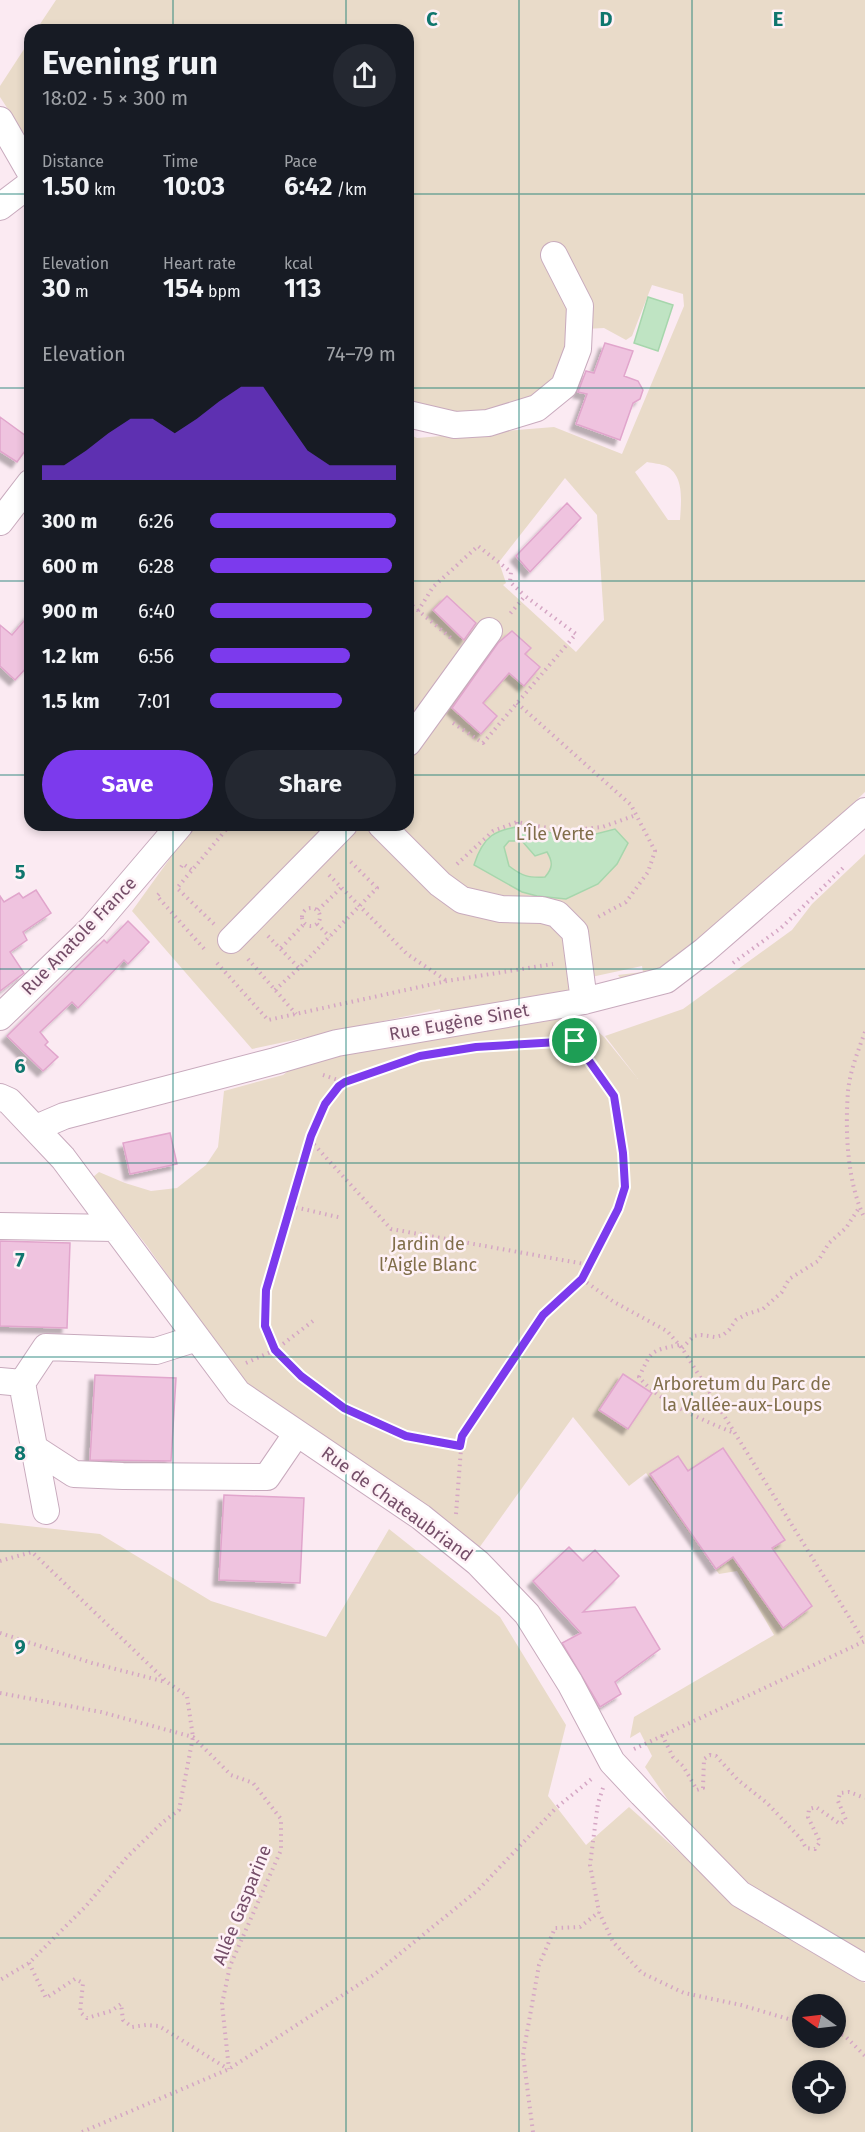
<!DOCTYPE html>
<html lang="en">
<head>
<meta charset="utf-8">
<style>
  body { margin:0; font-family:"Fira Sans",sans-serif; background:#242831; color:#f1f3f6; height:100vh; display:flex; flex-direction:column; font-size:22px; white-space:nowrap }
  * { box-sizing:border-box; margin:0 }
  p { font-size:20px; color:#9ea1a6 }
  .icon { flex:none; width:33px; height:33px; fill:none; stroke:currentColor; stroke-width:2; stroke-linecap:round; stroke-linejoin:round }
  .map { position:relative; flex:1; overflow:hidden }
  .panel { position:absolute; left:24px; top:24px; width:390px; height:807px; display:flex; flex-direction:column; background:#171b24; border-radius:18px; box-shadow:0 3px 9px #0003 }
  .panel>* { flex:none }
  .needle { width:39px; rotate:284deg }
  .controls { position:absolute; left:792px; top:1994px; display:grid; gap:12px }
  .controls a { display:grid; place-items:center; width:54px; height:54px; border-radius:50%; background:#171b24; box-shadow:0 3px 9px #0003; font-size:30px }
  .pin { position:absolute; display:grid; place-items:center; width:51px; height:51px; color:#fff; margin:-26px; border:3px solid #fff; border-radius:50%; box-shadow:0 2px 6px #0007 }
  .round { display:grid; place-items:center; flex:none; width:63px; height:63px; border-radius:32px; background:#242831 }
  .headline { display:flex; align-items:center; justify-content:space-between; height:102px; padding:0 18px }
  h1 { font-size:33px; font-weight:700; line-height:45px }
  .stats { display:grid; grid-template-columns:repeat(3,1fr); gap:9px; height:102px; padding:6px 18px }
  .stats div { display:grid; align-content:center }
  .stats b { font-size:26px; font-weight:700 }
  .stats small { font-size:16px; font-weight:400 }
  .stats p { font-size:16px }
  .chart { height:168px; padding:12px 18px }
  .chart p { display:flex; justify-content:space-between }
  .chart svg { width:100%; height:108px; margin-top:6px; fill:#7c3aed; opacity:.7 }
  .cta { display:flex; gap:12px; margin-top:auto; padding:12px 18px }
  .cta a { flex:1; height:69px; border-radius:36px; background:#7c3aed; color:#fff; font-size:24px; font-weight:700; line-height:69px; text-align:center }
  .cta a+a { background:#242831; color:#f1f3f6 }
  ul { padding:0 18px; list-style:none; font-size:20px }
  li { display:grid; grid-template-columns:96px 72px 1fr; align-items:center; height:45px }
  li i { height:15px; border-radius:8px; background:#7c3aed }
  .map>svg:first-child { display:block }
  .green { fill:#e9dbc9; fill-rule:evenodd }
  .water { fill:#bfe4c3; stroke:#a6d6ac; stroke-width:1.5; fill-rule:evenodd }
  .building { fill:#efc3df; stroke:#e1a5cc; stroke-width:1.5; filter:url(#shadow) }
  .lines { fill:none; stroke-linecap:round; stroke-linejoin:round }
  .minor-casing { stroke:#c8aabd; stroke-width:28 }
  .path { stroke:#d5a6c4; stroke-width:4; stroke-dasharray:1.5 4.5; stroke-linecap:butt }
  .minor { stroke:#fff; stroke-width:26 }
  .route-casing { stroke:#fff; stroke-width:12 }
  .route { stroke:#7c3aed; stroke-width:8 }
  .grid { fill:none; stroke:#0f766e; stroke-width:1.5; stroke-opacity:0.55 }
  .labels { text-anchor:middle; stroke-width:5; stroke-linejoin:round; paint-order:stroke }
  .park-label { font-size:18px; fill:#806e4a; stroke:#fef1f6 }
  .street-label { font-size:18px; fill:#754e69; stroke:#fef1f6 }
  .grid-label { font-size:20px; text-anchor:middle; font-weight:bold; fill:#0f766e; stroke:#fef1f6; stroke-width:5; stroke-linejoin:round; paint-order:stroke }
</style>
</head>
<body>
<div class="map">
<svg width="865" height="2132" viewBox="0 0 865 2132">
  <defs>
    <filter id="shadow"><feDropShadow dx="-5.5" dy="5.5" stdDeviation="1.5" flood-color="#0004"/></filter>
  </defs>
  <rect width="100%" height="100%" fill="#fbeaf2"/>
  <path class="green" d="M56 0H865V792L773 879 662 976 624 983 618 975 643 972 642 966 573 981 576 997 441 1018 440 1009 252 1049 132 911 194 825H408V434L417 438 554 427 622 454 684 306 683 294 652 285 632 336 626 340 604 328 566 330C566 356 555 375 541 396L472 416 408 405V30H36ZM647 462C653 463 661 464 666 466 685 476 681 502 680 520H668L635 472ZM565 478 597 515 604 620 576 652 503 585 506 583 499 562Z
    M30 40V143L0 97V86Z
    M865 854V1955L760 1893 715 1853 677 1813 645 1767 652 1756 640 1732 630 1738 634 1717 774 1635 737 1571 719 1574 646 1473 629 1486 573 1417 479 1548 254 1392 229 1362 147 1246 93 1177 99 1172 125 1183 151 1191 177 1188 206 1165 218 1147 224 1091 283 1075 296 1065 391 1045 567 1018 585 1020 604 1037 638 1079 605 1036 683 1009 792 930 812 904Z
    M0 1523 100 1534 211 1601 326 1637 389 1529 500 1617 566 1725 548 1796 586 1845 629 1807 715 1884 777 1932 865 1983V2132H0ZM802 2004H836V2037H802ZM802 2070H836V2103H802Z"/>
  <path class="water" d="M648 297 673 305 658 351 634 343Z
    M524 826 563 836H588L615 829 628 843 617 864 598 884 566 899 537 896 522 892 474 865C483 836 495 829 524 826ZM509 841H522L535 856 547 852C553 862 553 868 545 877 528 878 522 876 509 866L504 847Z"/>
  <path class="building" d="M605 343 633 351 624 376 638 381 643 390 640 399 633 403 620 440 576 424 587 394 578 392 586 371 594 373Z
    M0 417 30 439V444L17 462 0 451Z
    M567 503 581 518 530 572 516 556Z
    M447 596 476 623 464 640 433 610Z
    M30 614V664L15 680 0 666V625L12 635Z
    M512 631 531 648 525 654 540 667 524 686 509 673 483 703 497 716 481 734 452 708 498 643Z
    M36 890 51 913 23 932 27 940 10 952 24 973 0 991V896L4 902 19 893 23 898Z
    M128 921 149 942 128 964 124 960 78 1008 72 1002 40 1032 48 1042 45 1045 58 1057 43 1071 7 1036 104 940 107 943Z
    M170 1133 177 1164 130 1174 123 1143Z
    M0 1241 70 1243 67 1328 0 1326Z
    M623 1374 652 1393 628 1429 599 1410Z
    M95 1375 176 1378 171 1461 90 1460Z
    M723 1448 785 1540 772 1548 812 1606 783 1628 733 1557 716 1569 650 1474 678 1456 688 1471Z
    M224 1495 304 1498 300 1583 219 1580Z
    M569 1547 583 1561 595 1550 619 1576 583 1612 635 1607 660 1649 615 1682 621 1694 600 1707 562 1643 581 1633 533 1581Z"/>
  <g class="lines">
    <defs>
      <path id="minor" d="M0 120 30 172
        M0 207 30 184
        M408 414 455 425 488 423 537 408 564 386 578 349 580 306 554 255
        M0 522 30 483
        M408 743 489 631
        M381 825 440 884 462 900 501 909 542 910 557 914 575 932 584 1001
        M231 940 344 825
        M0 1017 93 927 180 825
        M0 1097 9 1101 63 1158 238 1393 421 1517 478 1563 527 1614 570 1683 612 1762 642 1794 740 1894 865 1968
        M36 1128 64 1116 275 1061 337 1043 584 1001 666 980 704 951 865 811
        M0 1226 115 1228
        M0 1381 22 1383
        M34 1448 74 1474 123 1476 267 1477 297 1433
        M46 1511 22 1383 46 1347 156 1351 197 1338"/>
    </defs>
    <use href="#minor" class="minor-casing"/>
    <path class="path" d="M408 602 451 638
      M418 611 433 587 478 546 511 572 510 582 525 596
      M517 703 631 805 655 851 648 872 626 902 596 918
      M453 723 483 743 576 634 525 596 509 615
      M517 822 518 845
      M457 864 493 831 517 822 563 831 602 827 636 815
      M181 867 183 864 192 870
      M329 875 407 954 447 981
      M159 894 157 896 206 951
      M302 917a9 9 0 1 1 18 0a9 9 0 1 1-18 0Z
      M318 910 342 887
      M214 924 177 888 230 825
      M317 924 330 937
      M268 936 299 968
      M281 948 304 924
      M248 959 296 1014
      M217 963 268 1020 447 981 553 964
      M733 963 781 928 845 866
      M275 990 299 968 377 888 348 859
      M865 1032C858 1051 850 1071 848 1091 845 1131 847 1183 865 1219
      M483 1047 575 1041
      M410 1059 339 1086 325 1104 311 1136 266 1290 265 1326 275 1350 301 1376 344 1408 406 1436 460 1446
      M323 1075 344 1082
      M310 1140 391 1229 590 1265
      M290 1206 342 1218
      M582 1279 614 1302 667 1331 682 1348 864 1641
      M679 1345C650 1351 652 1350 639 1377 660 1403 703 1420 734 1433
      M682 1348 694 1336 701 1335 715 1337 723 1335 729 1330 736 1320 747 1314 763 1309 782 1292 789 1279 818 1261 829 1243 846 1228 859 1208
      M246 1363 275 1350 313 1321
      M456 1514 462 1436 543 1315 582 1279 618 1209 625 1187 623 1153 614 1096 575 1041 571 1029
      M0 1561 32 1552 167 1682 187 1696 193 1737 179 1810 163 1822 127 1857 86 1906 29 1963 0 1980
      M0 1633 92 1663 166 1682
      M0 1693 101 1712 193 1737 231 1775 253 1783 281 1819V1850L230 1966 222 2004 229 2069
      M662 1735 673 1757 683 1766 697 1790 703 1788 704 1759 710 1755 716 1756 738 1780 767 1803 801 1839 806 1848 815 1849 820 1842 808 1817 809 1809 816 1807 840 1824 846 1820 838 1801 840 1793 849 1792 865 1798
      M634 1749 865 1641
      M603 1788 598 1803 590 1865 599 1912 613 1942 642 1973 684 1993 741 2005 802 2023
      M29 1963 46 1998 75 1979 83 1983 80 2012 87 2018 111 2011 121 2004 123 2020 132 2027 146 2025 159 2026 228 2069
      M836 2033 844 2035 865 2056
      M82 2132 229 2069 375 1974 478 1890 556 1808 594 1777
      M533 2132 523 2055 539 1965 555 1928 580 1927 599 1912"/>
    <use href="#minor" class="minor"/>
  </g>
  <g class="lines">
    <defs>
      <path id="route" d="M575 1041 614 1096 623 1153 625 1187 618 1209 582 1279 543 1315 462 1436 460 1446 406 1436 344 1408 301 1376 275 1350 265 1326 266 1290 311 1136 325 1104 339 1086 345 1082 420 1056 476 1047Z"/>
    </defs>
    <use href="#route" class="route-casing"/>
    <use href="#route" class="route"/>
  </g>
  <path class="grid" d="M173 0V30M346 0V30M519 0V2132M692 0V2132M0 194H30M408 194H865M0 388H30M408 388H865M0 581H30M408 581H865M0 775H30M408 775H865M173 825V2132M346 825V2132M0 969H865M0 1163H865M0 1357H865M0 1551H865M0 1744H865M0 1938H865"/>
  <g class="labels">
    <g class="park-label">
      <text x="555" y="840">L'Île Verte</text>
      <text x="428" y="1250">Jardin de<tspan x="428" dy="21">l’Aigle Blanc</tspan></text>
      <text x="742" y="1390">Arboretum du Parc de<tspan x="742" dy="21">la Vallée-aux-Loups</tspan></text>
    </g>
    <g class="street-label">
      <text transform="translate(79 936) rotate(-46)" y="6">Rue Anatole France</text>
      <text transform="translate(459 1022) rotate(-10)" y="6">Rue Eugène Sinet</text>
      <text transform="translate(397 1504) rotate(36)" y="6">Rue de Chateaubriand</text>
      <text transform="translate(242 1905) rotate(-68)" y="6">Allée Gasparine</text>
    </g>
  </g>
  <g class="grid-label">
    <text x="432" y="26">C</text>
    <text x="606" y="26">D</text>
    <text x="778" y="26">E</text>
    <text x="20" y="879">5</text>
    <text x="20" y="1073">6</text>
    <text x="20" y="1267">7</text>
    <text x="20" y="1460">8</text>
    <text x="20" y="1654">9</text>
  </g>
</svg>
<div class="controls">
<a><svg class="needle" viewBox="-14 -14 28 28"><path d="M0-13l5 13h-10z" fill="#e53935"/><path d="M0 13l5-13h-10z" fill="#9ea1a6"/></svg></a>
<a><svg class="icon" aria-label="locate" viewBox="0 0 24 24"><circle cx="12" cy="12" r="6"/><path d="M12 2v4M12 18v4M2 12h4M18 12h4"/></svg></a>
</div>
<div class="pin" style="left:575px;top:1041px;background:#1e9e55"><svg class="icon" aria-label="arrive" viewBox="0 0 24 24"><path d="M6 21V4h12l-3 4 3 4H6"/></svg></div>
<section class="panel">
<div class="headline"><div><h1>Evening run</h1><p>18:02 · 5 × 300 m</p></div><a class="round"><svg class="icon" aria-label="share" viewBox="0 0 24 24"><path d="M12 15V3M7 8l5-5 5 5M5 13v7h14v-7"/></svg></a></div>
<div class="stats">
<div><p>Distance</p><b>1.50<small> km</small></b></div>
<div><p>Time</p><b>10:03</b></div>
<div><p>Pace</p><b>6:42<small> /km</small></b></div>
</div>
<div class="stats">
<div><p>Elevation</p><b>30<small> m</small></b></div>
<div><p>Heart rate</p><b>154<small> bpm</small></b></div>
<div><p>kcal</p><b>113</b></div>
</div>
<div class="chart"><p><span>Elevation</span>74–79 m</p>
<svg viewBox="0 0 160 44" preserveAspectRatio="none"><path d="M0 44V38L10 38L20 32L30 25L40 19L50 19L60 25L70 19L80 12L90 6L100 6L110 19L120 32L130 38L140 38L150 38L160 38V44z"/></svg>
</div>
<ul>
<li><b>300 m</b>6:26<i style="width:100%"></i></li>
<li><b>600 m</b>6:28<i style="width:98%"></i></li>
<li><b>900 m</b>6:40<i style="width:87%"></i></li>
<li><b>1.2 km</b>6:56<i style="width:75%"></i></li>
<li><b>1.5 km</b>7:01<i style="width:71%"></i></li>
</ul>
<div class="cta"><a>Save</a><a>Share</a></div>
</section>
</div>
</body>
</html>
